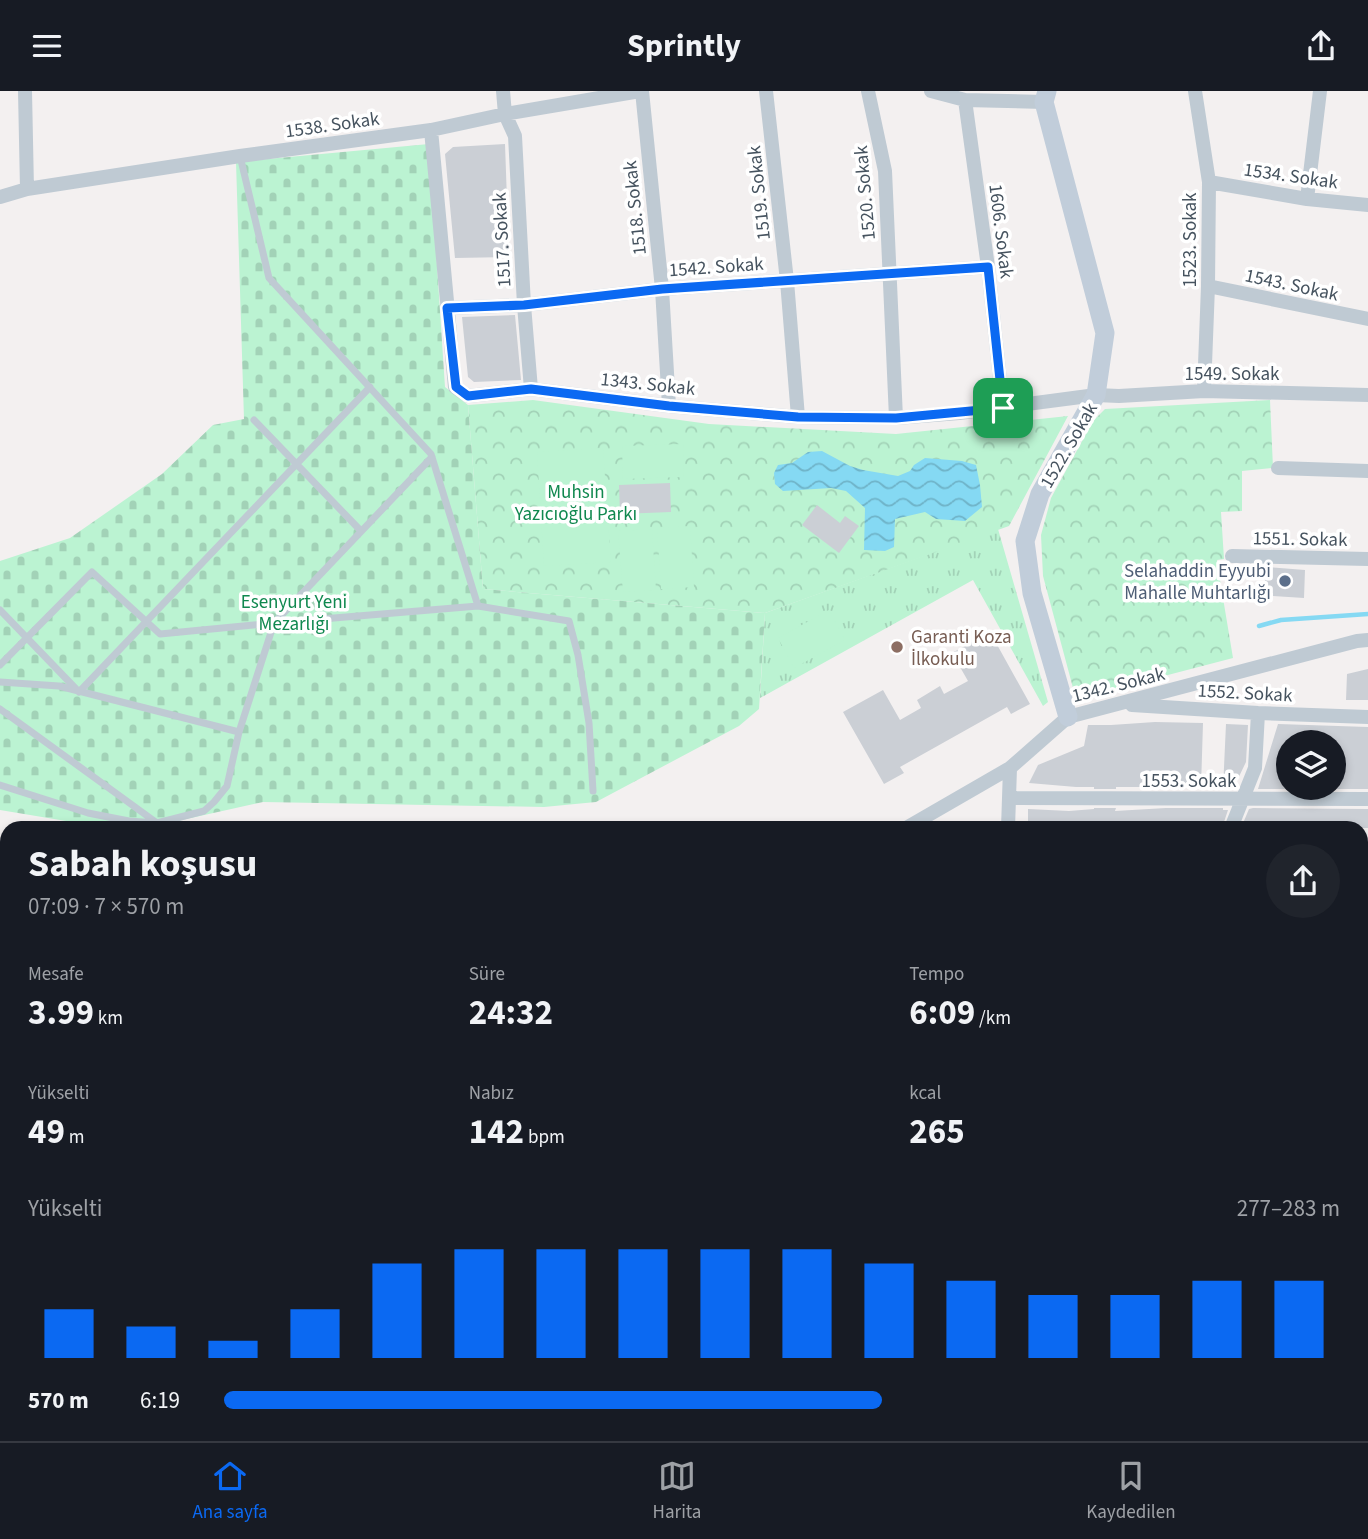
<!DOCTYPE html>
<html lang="tr">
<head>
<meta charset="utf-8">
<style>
  body { margin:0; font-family:"Source Sans 3",sans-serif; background:#20242c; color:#f1f3f6; height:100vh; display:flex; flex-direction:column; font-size:26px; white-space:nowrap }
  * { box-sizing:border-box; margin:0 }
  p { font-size:23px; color:#9ea1a6 }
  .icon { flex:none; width:38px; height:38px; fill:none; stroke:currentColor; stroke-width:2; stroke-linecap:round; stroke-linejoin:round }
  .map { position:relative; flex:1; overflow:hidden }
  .details { position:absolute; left:0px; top:730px; width:1368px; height:621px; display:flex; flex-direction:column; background:#171b24; border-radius:21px 21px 0 0; box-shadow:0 4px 10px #0003 }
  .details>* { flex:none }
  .fabs { position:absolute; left:1276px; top:639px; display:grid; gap:14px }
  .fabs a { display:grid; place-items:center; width:70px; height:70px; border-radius:50%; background:#171b24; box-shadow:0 4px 10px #0003; font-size:35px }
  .pin { position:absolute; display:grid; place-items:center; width:60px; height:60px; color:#fff; margin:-30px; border-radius:14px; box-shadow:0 4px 10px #0006 }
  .round { display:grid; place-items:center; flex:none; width:74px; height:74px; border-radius:37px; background:#20242c }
  .overview { display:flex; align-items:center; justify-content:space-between; height:119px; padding:0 28px }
  h1 { font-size:38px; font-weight:700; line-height:52px }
  .figures { display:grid; grid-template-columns:repeat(3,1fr); gap:10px; height:119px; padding:7px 28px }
  .figures div { display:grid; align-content:center }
  .figures b { font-size:35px; font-weight:700 }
  .figures small { font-size:19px; font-weight:400 }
  .figures p { font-size:19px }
  .chart { height:196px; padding:14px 28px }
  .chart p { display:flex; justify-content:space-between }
  .chart svg { width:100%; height:126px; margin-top:7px; stroke:#0b69f2; stroke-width:6 }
  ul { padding:0 28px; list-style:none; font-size:23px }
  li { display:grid; grid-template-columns:112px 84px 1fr; align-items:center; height:52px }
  li i { height:18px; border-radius:9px; background:#0b69f2 }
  header { display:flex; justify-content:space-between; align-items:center; height:91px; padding:0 28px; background:#171b24; font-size:32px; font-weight:700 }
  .dock { display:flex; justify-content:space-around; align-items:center; height:98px; border-top:2px solid #363941; background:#171b24; font-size:19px; color:#9ea1a6 }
  .dock a { display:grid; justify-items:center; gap:4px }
  .dock .active { color:#0b69f2 }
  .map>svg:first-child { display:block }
  .grass { fill:url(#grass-tufts) }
  .forest { fill:url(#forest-crowns) }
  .cemetery { fill:url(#cemetery-stones) }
  .pitch { fill:#bbf3d2 }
  .water { fill:url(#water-waves) }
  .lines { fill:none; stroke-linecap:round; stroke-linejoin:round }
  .stream { stroke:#85d9f3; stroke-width:4.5 }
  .building { fill:#cbcfd5; fill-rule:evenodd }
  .lane { stroke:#bfcad3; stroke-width:7 }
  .street { stroke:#bfcad3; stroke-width:14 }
  .secondary { stroke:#c1cdda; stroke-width:19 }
  .route-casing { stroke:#fff; stroke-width:14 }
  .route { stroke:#0b69f2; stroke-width:9 }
  .service-dot { fill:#5c6f8a; stroke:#fff; stroke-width:2.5 }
  .education-dot { fill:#8d6e63; stroke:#fff; stroke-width:2.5 }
  .labels { text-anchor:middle; stroke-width:7; stroke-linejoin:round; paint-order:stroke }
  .street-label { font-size:19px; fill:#46535f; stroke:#fff }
  .park-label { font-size:19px; fill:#10884f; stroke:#fff }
  .service-label { font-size:19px; fill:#4e5e75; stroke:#fff; text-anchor:end }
  .education-label { font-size:19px; fill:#785e54; stroke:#fff; text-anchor:start }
</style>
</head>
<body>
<header><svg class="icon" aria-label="menu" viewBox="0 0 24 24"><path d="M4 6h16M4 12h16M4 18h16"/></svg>Sprintly<svg class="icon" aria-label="share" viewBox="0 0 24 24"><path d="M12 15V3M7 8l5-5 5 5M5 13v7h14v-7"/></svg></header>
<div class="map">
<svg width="1368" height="1350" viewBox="0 0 1368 1350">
  <defs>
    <pattern id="grass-tufts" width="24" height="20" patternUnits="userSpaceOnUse" patternTransform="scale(1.75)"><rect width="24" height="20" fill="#bbf3d2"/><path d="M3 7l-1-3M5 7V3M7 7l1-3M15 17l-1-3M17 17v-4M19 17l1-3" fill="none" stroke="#a2d2b7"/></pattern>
    <pattern id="forest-crowns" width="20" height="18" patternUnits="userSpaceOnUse" patternTransform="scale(1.75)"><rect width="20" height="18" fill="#bbf3d2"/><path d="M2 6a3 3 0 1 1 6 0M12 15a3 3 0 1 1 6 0" fill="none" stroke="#a2d2b7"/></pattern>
    <pattern id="cemetery-stones" width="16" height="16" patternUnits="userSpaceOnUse" patternTransform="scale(1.75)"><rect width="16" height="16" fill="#bbf3d2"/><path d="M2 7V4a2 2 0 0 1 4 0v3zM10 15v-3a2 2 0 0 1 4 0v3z" fill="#a2d2b7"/></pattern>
    <pattern id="water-waves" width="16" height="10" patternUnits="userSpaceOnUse" patternTransform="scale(1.75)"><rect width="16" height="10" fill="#85d9f3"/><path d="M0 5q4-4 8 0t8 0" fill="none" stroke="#6fb3c8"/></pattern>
  </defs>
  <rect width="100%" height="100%" fill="#f3f0f0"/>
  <path class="grass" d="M998 438 1048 611 1043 615 973 489 760 607 765 522Z"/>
  <path class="forest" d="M533 309 709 333 896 343 1068 325 1009 435 765 522 483 498 468 314Z
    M1270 309 1273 377 1242 380V420L1221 421 1224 468 1217 469 1218 477 1233 567 1076 608 1043 485 1041 444 1051 407 1093 330 1105 318Z"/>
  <path class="cemetery" d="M429 53 445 296 468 314 483 498 765 522 759 618 739 635 596 711 544 716 263 711 146 737 102 736 0 719V470L70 447 162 383 213 334 244 328 236 71Z"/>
  <path class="pitch" d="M683 353 684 386 623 388 622 355Z
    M603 357 611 471 544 475 537 361Z
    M690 435 694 496 661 498 657 437Z
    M652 438 656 499 623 501 618 440Z
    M829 519 845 549 794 577 778 547Z"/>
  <path class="water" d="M822 360 850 375 863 379 898 385 910 380 914 374 925 367 962 370 976 374 980 394 982 416 965 430 936 428 925 421 895 428 894 456 885 460 864 459 865 417 846 400 831 397 783 400 775 393 774 382 778 374 792 372 808 361Z"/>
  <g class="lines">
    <path class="stream" d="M1259 535 1281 529 1368 523"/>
  </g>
  <path class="building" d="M505 53 509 166 455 167 445 63 453 56Z
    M515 224 521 289 474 291 468 286 462 226Z
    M670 392 671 421 620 423 619 394Z
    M817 414 840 432 845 425 859 435 839 462 802 434Z
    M1266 476 1305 479 1304 507 1273 505V502H1264Z
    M990 541 1030 613 1011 623 1007 616 900 676 904 682 884 693 843 621 883 599 900 629 921 617 917 609 940 595 944 603 968 590 952 562Z
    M1368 578V609H1346L1347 583Z
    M1155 631 1203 632 1201 696H1116V698H1094V696H1076L1029 692 1038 674 1084 655 1088 634H1111Z
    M1226 633 1248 634 1246 671 1233 698H1223Z
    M1278 633 1368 636V698H1258ZM1288 651H1334V696H1288Z
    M1094 717H1116L1115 720 1166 717H1223V719H1228L1222 737H1028V718L1069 720 1094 718Z
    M1253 717 1368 718V737H1241L1249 718Z"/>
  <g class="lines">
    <path class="lane" d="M254 329 361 440
      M478 515 569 530 578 564 589 632 593 700
      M0 519 79 601 370 296
      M0 574 92 481 160 543 274 532 432 366
      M0 591 59 595 239 641
      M0 618 157 732 204 720 214 711 227 695 239 641 274 532 478 515 431 363 269 187 240 65
      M0 694 88 722 129 730 155 732"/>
    <path class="street" d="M25 0 27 98
      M503 0 505 23 515 45 524 214 531 298
      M642 0 662 198 669 315
      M766 0 787 190 798 326
      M868 0 885 80 896 327
      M931 0 965 9 1044 11
      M1195 0 1209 91 1208 195 1204 300
      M965 9 988 176 1003 317
      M431 39 455 296 468 305 531 298 669 315 798 326 896 327 959 322 1096 304 1119 305 1204 300 1368 304
      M1209 91 1307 108 1368 114
      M0 106 27 98 240 65 431 39 505 23 640 0
      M1307 108 1320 0
      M1208 195 1368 228
      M448 217 524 214 662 198 988 176
      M1278 377 1368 380
      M1232 465 1368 468
      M1132 614 1258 622 1368 626
      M1009 707 1368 708
      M906 737 1010 677 1068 626 1357 550 1368 549
      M1008 737 1010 677
      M1231 737 1255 677 1258 622
      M1362 787 1368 788
      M1362 868H1368
      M1362 953H1368
      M1362 1018 1368 1015
      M0 1038 7 1036
      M1362 1038 1368 1036"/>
    <path class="secondary" d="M1047 0 1044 11 1105 242 1096 304 1040 403 1025 450 1032 502 1068 626"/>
  </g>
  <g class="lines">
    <defs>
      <path id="route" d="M988 176 1003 317 896 327 798 326 669 315 531 298 468 305 456 296 447 217 524 214 662 198Z"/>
    </defs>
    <use href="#route" class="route-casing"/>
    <use href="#route" class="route"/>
  </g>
  <circle class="service-dot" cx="1285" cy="490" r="7"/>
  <circle class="education-dot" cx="897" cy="556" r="7"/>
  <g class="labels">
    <g class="street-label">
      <text transform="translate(332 33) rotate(-8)" y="7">1538. Sokak</text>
      <text transform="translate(1291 84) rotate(8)" y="7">1534. Sokak</text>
      <text transform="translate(758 102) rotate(-96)" y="7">1519. Sokak</text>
      <text transform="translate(864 102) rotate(-95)" y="7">1520. Sokak</text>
      <text transform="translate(634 117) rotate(-96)" y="7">1518. Sokak</text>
      <text transform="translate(1002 140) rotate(83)" y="7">1606. Sokak</text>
      <text transform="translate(501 149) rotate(-93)" y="7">1517. Sokak</text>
      <text transform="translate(1189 149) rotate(-90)" y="7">1523. Sokak</text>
      <text transform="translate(716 175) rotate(-4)" y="7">1542. Sokak</text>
      <text transform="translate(1292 193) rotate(12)" y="7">1543. Sokak</text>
      <text x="1232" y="289">1549. Sokak</text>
      <text transform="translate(648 292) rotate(6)" y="7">1343. Sokak</text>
      <text transform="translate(1068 354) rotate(-60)" y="7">1522. Sokak</text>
      <text transform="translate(1300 447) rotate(1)" y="7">1551. Sokak</text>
      <text transform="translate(1118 593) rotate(-14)" y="7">1342. Sokak</text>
      <text transform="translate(1245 601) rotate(3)" y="7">1552. Sokak</text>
      <text x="1189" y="696">1553. Sokak</text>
    </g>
    <g class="park-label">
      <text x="576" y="407">Muhsin<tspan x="576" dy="22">Yazıcıoğlu Parkı</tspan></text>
      <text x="294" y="517">Esenyurt Yeni<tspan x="294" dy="22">Mezarlığı</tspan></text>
    </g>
    <g class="service-label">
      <text x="1271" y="486">Selahaddin Eyyubi<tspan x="1271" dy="22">Mahalle Muhtarlığı</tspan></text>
    </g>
    <g class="education-label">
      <text x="911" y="552">Garanti Koza<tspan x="911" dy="22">İlkokulu</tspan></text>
    </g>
  </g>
</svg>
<div class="fabs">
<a><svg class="icon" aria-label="layers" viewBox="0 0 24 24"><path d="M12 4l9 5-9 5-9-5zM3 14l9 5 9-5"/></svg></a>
</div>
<div class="pin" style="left:1003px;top:317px;background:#1e9e55"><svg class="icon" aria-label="arrive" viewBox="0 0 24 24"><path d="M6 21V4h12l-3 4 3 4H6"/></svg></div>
<section class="details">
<div class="overview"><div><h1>Sabah koşusu</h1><p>07:09 · 7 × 570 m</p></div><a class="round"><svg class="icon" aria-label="share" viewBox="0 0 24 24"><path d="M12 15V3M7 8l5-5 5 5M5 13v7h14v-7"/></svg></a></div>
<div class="figures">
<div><p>Mesafe</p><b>3.99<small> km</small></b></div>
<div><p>Süre</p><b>24:32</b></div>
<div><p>Tempo</p><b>6:09<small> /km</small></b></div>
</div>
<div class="figures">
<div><p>Yükselti</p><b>49<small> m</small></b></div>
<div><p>Nabız</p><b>142<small> bpm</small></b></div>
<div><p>kcal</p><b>265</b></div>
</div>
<div class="chart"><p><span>Yükselti</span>277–283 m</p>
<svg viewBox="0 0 160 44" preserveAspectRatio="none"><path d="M5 44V27M15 44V33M25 44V38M35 44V27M45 44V11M55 44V6M65 44V6M75 44V6M85 44V6M95 44V6M105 44V11M115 44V17M125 44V22M135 44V22M145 44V17M155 44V17"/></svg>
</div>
<ul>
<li><b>570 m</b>6:19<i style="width:59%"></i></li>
</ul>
</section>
</div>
<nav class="dock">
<a class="active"><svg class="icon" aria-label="home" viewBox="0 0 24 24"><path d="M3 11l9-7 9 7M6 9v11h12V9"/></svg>Ana sayfa</a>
<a><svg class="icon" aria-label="map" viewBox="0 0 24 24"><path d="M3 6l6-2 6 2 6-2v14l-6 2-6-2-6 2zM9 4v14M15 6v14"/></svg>Harita</a>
<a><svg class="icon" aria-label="saved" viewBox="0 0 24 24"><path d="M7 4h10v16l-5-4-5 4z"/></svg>Kaydedilen</a>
</nav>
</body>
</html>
